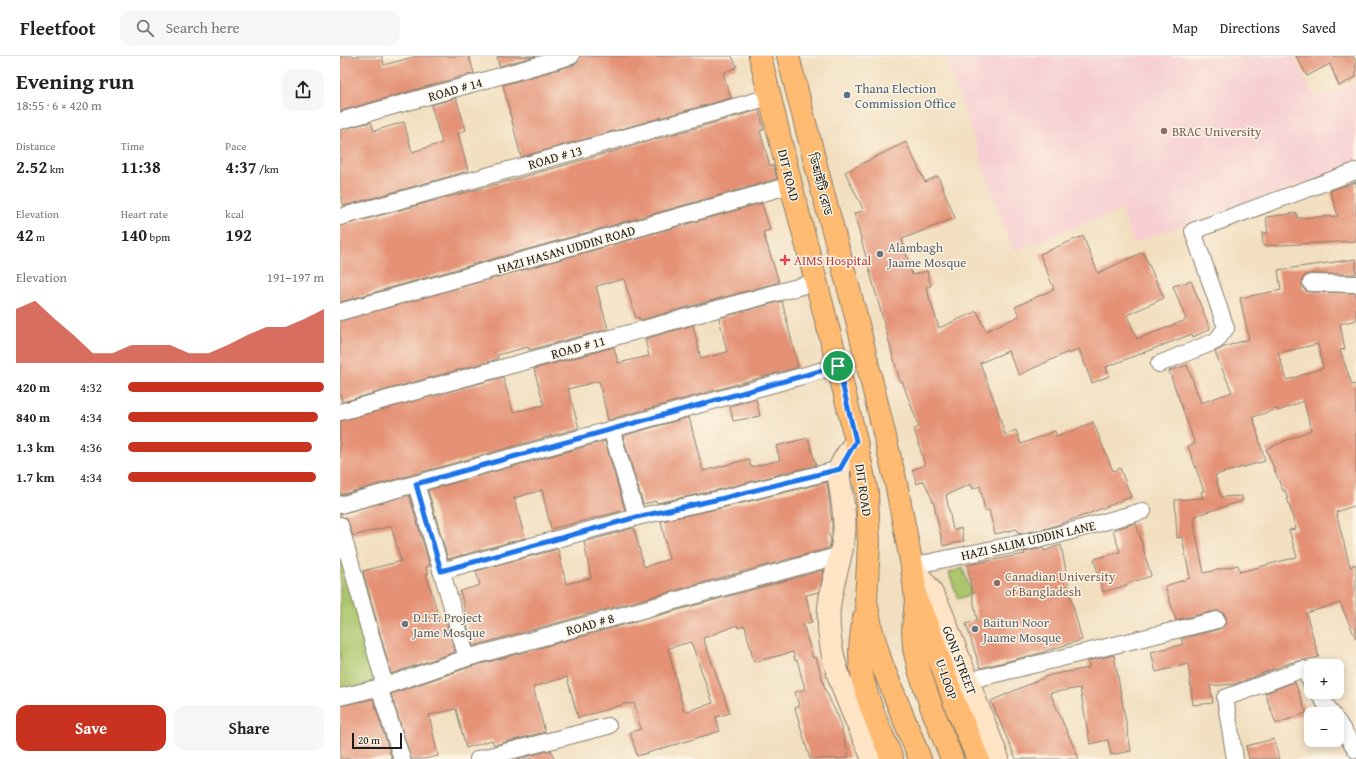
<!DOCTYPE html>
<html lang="en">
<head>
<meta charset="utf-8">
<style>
  body { margin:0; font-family:"Gentium Book Plus","Noto Serif Bengali",serif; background:#f6f6f6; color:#222; height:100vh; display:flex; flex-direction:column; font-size:15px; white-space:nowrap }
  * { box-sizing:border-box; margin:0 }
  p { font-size:13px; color:#767676 }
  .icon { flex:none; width:22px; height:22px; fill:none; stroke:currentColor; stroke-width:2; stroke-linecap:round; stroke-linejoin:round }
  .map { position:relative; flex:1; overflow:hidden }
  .side { display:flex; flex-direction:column; background:#fff; width:340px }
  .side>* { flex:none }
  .fabs { position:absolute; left:964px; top:603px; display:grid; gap:8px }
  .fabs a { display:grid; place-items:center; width:40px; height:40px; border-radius:8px; background:#fff; box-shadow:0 2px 10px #0003; font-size:20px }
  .scale { position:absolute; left:12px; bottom:10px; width:50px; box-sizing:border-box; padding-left:4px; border:2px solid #1c1c1c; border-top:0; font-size:11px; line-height:14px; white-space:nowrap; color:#1c1c1c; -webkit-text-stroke:3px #fcf5e5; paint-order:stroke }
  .pin { position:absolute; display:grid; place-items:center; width:34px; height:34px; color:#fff; margin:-17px; border:2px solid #fff; border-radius:50%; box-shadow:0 1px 4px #0007 }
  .round { display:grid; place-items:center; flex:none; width:42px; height:42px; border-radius:12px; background:#f6f6f6 }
  .summary { display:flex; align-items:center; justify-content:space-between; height:68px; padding:0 16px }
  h1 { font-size:22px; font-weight:700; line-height:30px }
  .stats { display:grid; grid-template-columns:repeat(3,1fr); gap:6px; height:68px; padding:4px 16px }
  .stats div { display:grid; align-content:center }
  .stats b { font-size:17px; font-weight:700 }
  .stats small { font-size:11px; font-weight:400 }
  .stats p { font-size:11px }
  .chart { height:112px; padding:8px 16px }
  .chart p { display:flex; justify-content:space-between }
  .chart svg { width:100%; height:72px; margin-top:4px; fill:#c8321e; opacity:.7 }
  .button { display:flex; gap:8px; margin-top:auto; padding:8px 16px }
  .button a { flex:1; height:46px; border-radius:12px; background:#c8321e; color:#fff; font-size:16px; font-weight:700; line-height:46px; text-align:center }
  .button a+a { background:#f6f6f6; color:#222 }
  ul { padding:0 16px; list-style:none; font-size:13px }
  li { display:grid; grid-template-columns:64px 48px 1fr; align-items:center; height:30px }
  li i { height:10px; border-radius:5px; background:#c8321e }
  header { display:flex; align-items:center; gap:24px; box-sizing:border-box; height:56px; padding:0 20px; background:#fff; border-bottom:1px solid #e0e0e0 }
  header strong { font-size:19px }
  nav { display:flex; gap:22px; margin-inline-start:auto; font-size:14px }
  .search { width:280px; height:36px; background:#f6f6f6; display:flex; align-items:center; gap:10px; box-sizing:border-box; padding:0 14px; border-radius:12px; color:#767676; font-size:15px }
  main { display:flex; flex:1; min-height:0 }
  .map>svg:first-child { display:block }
  .built { fill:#f7cfd2 }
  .green { fill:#abc66c; stroke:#647144 }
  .building { fill:#e49175; fill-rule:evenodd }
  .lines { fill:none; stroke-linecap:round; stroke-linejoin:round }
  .street-casing { stroke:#877e6e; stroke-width:18 }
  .secondary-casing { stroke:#877e6e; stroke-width:24 }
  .primary-casing { stroke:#877e6e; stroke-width:24 }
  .street { stroke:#fff; stroke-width:16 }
  .secondary { stroke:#ffe4c6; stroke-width:22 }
  .primary { stroke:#febb71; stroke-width:22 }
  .route-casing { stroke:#fff; stroke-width:8 }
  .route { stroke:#1a73e8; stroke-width:5 }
  .service-dot { fill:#5c6f8a; stroke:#fcf5e5; stroke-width:1.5 }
  .education-dot { fill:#8d6e63; stroke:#fcf5e5; stroke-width:1.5 }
  .worship-dot { fill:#6b7280; stroke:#fcf5e5; stroke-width:1.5 }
  .health-dot { fill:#e0444e; stroke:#fcf5e5; stroke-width:1.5 }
  .labels { text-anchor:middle; stroke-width:3; stroke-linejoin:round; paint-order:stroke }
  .service-label { font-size:13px; fill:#4e5e75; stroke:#fcf5e5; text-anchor:start }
  .street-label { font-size:13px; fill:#1c1c1c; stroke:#fcf5e5 }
  .education-label { font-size:13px; fill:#785e54; stroke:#fcf5e5; text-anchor:start }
  .worship-label { font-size:13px; fill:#5b616d; stroke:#fcf5e5; text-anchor:start }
  .health-label { font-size:13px; fill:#be3a42; stroke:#fcf5e5; text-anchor:start }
</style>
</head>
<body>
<header>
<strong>Fleetfoot</strong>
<div class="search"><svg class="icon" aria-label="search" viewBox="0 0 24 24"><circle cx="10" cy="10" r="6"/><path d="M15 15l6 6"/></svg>Search here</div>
<nav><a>Map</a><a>Directions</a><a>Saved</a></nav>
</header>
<main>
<section class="side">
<div class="summary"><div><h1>Evening run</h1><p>18:55 · 6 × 420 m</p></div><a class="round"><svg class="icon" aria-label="share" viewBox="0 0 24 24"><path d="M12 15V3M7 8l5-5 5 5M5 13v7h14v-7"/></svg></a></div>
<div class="stats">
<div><p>Distance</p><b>2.52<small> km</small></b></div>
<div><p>Time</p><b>11:38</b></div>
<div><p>Pace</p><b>4:37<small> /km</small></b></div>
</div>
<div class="stats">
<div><p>Elevation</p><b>42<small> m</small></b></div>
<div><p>Heart rate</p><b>140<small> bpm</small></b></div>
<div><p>kcal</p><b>192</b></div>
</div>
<div class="chart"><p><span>Elevation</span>191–197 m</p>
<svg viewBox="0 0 160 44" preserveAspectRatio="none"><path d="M0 44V11L10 6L20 17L30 27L40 38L50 38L60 33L70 33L80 33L90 38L100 38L110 33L120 27L130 22L140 22L150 17L160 11V44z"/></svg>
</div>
<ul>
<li><b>420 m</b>4:32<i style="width:100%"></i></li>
<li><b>840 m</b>4:34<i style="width:97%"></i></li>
<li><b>1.3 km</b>4:36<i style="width:94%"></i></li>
<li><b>1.7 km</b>4:34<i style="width:96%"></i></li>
</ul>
<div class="button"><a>Save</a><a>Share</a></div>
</section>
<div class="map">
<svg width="1016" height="703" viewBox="0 0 1016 703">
  <rect width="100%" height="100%" fill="#fcf5e5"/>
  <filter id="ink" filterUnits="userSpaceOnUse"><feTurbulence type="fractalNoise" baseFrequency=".025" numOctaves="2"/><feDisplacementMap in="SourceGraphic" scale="8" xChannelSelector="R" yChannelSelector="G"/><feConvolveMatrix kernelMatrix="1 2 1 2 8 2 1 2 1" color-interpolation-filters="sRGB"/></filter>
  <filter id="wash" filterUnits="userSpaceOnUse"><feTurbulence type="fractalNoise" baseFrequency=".012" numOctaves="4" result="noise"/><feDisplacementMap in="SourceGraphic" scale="16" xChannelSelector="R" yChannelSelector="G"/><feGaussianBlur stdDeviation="0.9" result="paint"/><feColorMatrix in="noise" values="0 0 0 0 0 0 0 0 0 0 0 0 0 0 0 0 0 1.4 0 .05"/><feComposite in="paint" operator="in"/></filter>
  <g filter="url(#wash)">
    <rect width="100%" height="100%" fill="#f2dfc0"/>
    <path class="built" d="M605 0H953L976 42 1015 28 1016 30V108L793 187 781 153 673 195Z"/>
    <path class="green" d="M0 473 43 632 0 643Z
      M623 512 632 538 618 543 609 517Z"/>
    <g id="blocks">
      <path class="building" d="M0 0H42L44 9 77 0H129L134 17 0 55Z
        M157 0H196L159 10Z
        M240 0H392L397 11 383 17 391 42 181 101 163 29 234 9 238 6Z
        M956 0H1013L1016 6V21L999 30 990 8 967 20Z
        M116 42 126 74 118 77 128 115 4 150 0 138V74L31 66 34 75 64 66 72 96 102 87 91 49Z
        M419 54 424 74 420 75 430 110 433 109 437 123 0 246V170L165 126Z
        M566 86 585 126 598 120 615 162 562 183 572 219 587 215 591 230 586 231 599 272 637 255 646 275 679 260 675 251 714 233 700 198 743 180 758 217 803 196 824 242 787 259 797 283 846 264 833 230 851 225 870 273 853 281 852 278 766 311 769 320 752 327 739 293 729 298 728 296 679 319 668 295 640 307 656 349 665 379 676 374 681 388 715 375 717 381 753 366 773 415 780 412 791 441 748 458 708 472 678 478 677 473 655 478 649 454 645 455 640 430 633 433 631 428 606 439 613 474 621 472 624 485 603 490 594 448 584 425 577 428 572 414 585 409 574 373 579 371 562 325 560 326 514 157 524 155 505 116Z
        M1016 126V185L923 190 922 177H928L926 161 957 157V162L998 160 990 135Z
        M422 147 430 174 423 176 439 226 300 264 299 261 296 262 284 223 256 230 268 273 189 294 188 291 157 299 158 303 2 346 0 337V265Z
        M1016 203V218H971L966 219 963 222 962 227 963 232 966 235 970 236 1016 237V264L1000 268 1005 293 1000 294 1012 329 1016 328V449L996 456 1010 511 1016 508V583L1000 547 966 557 979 601 949 607 895 628 870 630 873 647 853 649 848 608 816 616 811 596 843 588 841 583 880 573 883 571 886 567V562L884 557 879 555H875L836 564 825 530 850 522 842 481 837 482 835 444 863 442 861 436 864 435 848 390 855 388 829 315 847 309 861 347 892 336 875 296 884 291 909 283 900 242 941 234 938 214ZM978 288 983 312 947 324 938 297ZM964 345 971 374 926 393 943 435 945 434 956 473 949 474 957 501 900 516 898 509 864 517 855 474 854 460 902 445V440L881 441 875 419 925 405 913 361 937 353 938 355Z
        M442 245 458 311 268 364 259 325 228 333 239 372 0 439V365L163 321 173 356 204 349 194 313 274 291 278 307 309 300 305 283 353 269 361 303 387 296 379 262Z
        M416 343 420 360 393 365 390 350Z
        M349 361 363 415 409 403 411 411 440 404 436 390 468 382 476 409 382 433 317 447 316 445 303 448 283 380Z
        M265 385 285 454 211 473 202 434 174 442 185 482 108 503 88 434Z
        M487 426 492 467V477L489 478 491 484 489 492 133 590 124 559H126L120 535 140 529 136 515 218 493 226 528 251 522 244 486 294 472 304 511 329 503 321 465 386 451Z
        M69 439 90 510 86 511 88 518H86L100 565 106 564 115 596 51 618 23 515 61 505 51 470 13 480 7 463 0 460V458Z
        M796 467 811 520 786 528 787 529 763 536 754 503 780 496 773 474Z
        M721 489 731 542 742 584 705 595V596L640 612 626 568 637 564 627 509 685 498 684 496 703 492 704 495Z
        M484 514 479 536 466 539 472 566 463 568 473 602 476 601 485 633 497 659H498L509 701 501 703H470L455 652 459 650 455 636 465 633 457 604 455 605 453 596 414 606 405 570 398 572 397 569 363 582 390 657 376 661 380 675 297 700 290 676 301 673 294 647 289 648 288 647 238 662 227 621 193 631 205 676 154 689 152 684 126 692 116 653 89 659 98 700 84 703H71L51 638 130 611ZM351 586 373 647 344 656 328 592Z
        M774 599 791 695 771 699 768 684 750 688 740 632 710 637 739 703H676L651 645 710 619 749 612 748 605Z
        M955 626 966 657 936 668 925 637Z
        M33 643 52 703H0V650Z
        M934 683 939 703H909L906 690Z
        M211 694 214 703H177Z"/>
    </g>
  </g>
  <g filter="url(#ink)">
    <use href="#blocks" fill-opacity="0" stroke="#877e6e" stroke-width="1"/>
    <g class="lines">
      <defs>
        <path id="street" d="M0 65 231 0
          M0 161 430 41
          M971 227 1016 228
          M0 256 451 129
          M819 308 876 285 886 272 853 175 1016 115
          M0 356 476 226
          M271 373 297 461
          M76 428 127 602
          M0 449 498 310
          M0 469 45 630
          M572 510 710 481 803 455
          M101 515 297 461 384 442 500 413
          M627 625 877 564
          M39 631 62 703
          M978 636 992 658
          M0 641 45 630 127 602 501 499
          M997 665 1016 694
          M138 703 268 670
          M895 703 885 642 963 613 971 626"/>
        <path id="secondary" d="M516 385C511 393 501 406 499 414 498 421 500 428 501 435 503 449 506 464 504 478 502 503 491 527 489 552 485 606 513 655 533 703
          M572 510 590 534 600 553 658 703"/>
        <path id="primary" d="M420 0 451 129 498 310 516 385 527 437 529 487 526 545 532 576 541 606 580 703
          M448 0 482 133 515 256 556 427 572 510 576 544 573 574 574 593 580 617 591 650 612 703
          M576 544 585 562 615 648 638 703
          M524 562C521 580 518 599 522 618 526 644 542 678 552 703"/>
      </defs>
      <use href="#street" class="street-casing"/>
      <use href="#secondary" class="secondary-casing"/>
      <use href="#primary" class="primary-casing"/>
      <use href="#street" class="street"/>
      <use href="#secondary" class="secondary"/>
      <use href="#primary" class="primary"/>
    </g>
  </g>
  <g class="lines" filter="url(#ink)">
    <defs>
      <path id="route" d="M498 310 516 385 500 413 384 442 297 461 101 515 76 428Z"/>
    </defs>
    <use href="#route" class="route-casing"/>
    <use href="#route" class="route"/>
  </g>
  <circle class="service-dot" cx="507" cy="39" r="4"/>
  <g class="education-dot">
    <circle cx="824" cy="75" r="4"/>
    <circle cx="657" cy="527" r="4"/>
  </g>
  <g class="worship-dot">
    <circle cx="540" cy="198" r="4"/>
    <circle cx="65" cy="568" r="4"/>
    <circle cx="635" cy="573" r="4"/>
  </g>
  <path class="health-dot" d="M443 198h4v4h4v4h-4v4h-4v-4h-4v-4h4z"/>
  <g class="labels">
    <g class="service-label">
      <text x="515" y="37">Thana Election<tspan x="515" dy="15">Commission Office</tspan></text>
    </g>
    <g class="street-label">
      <text transform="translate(115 33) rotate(-16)" y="5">ROAD # 14</text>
      <text transform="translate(215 101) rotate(-16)" y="5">ROAD # 13</text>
      <text transform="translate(449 119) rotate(76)" y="5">DIT ROAD</text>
      <text transform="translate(481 128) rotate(75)" y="5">ডিআইটি রোড</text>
      <text transform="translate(226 193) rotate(-16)" y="5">HAZI HASAN UDDIN ROAD</text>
      <text transform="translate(238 291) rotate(-15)" y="5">ROAD # 11</text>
      <text transform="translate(524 434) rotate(82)" y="5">DIT ROAD</text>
      <text transform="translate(688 484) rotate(-13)" y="5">HAZI SALIM UDDIN LANE</text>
      <text transform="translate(250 568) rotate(-16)" y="5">ROAD # 8</text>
      <text transform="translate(620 604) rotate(69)" y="5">GONI STREET</text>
      <text transform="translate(607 623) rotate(71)" y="5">U-LOOP</text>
    </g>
    <g class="education-label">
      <text x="832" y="80">BRAC University</text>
      <text x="665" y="525">Canadian University<tspan x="665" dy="15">of Bangladesh</tspan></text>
    </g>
    <g class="worship-label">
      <text x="548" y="196">Alambagh<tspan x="548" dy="15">Jaame Mosque</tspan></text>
      <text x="73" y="566">D.I.T. Project<tspan x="73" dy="15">Jame Mosque</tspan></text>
      <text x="643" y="571">Baitun Noor<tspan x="643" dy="15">Jaame Mosque</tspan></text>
    </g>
    <g class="health-label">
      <text x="454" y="209">AIMS Hospital</text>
    </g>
  </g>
</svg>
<div class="fabs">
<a>+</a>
<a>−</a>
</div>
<div class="scale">20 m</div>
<div class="pin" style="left:498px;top:310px;background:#1e9e55"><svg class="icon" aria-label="arrive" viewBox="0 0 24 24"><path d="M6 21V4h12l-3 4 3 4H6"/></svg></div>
</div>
</main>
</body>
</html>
